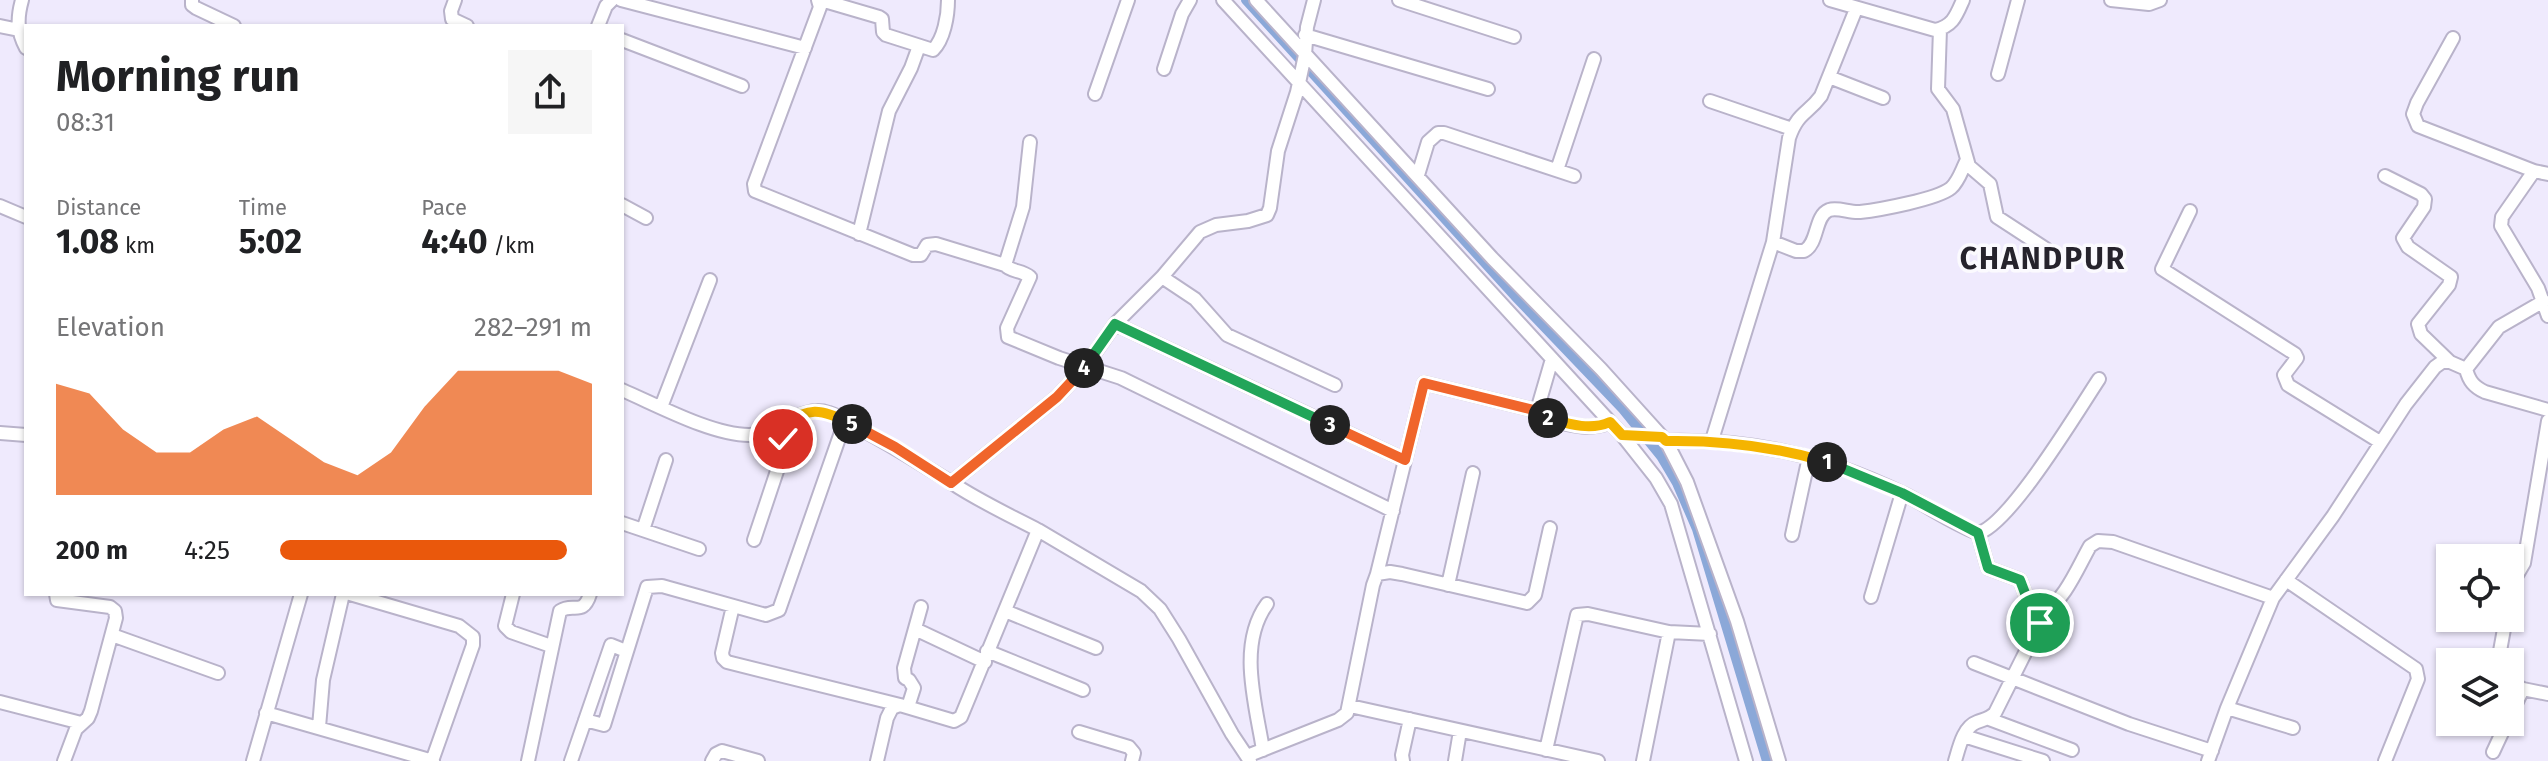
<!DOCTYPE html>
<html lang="en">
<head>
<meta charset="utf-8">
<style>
  body { margin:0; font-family:"Fira Sans",sans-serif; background:#f6f6f6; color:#202124; height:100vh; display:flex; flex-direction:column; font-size:30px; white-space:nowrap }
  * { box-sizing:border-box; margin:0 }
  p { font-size:26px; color:#757577 }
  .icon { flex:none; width:44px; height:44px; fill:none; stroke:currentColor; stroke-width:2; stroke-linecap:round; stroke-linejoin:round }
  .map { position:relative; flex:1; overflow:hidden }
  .side { position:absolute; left:24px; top:24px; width:600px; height:572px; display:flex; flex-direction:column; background:#fff; border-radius:0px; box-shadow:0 2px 6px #0004 }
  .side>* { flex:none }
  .fabs { position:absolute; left:2436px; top:544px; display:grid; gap:16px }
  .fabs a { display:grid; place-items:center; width:88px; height:88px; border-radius:0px; background:#fff; box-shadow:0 2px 6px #0004; font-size:40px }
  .pin { position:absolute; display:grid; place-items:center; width:68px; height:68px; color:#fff; margin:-34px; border:4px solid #fff; border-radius:50%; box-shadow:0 2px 8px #0007 }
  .km { position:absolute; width:40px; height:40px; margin:-20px; border-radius:50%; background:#222; color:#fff; font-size:22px; line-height:40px; text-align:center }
  .round { display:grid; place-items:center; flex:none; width:84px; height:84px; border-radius:0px; background:#f6f6f6 }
  .summary { display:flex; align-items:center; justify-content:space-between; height:136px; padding:0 32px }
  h1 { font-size:44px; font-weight:700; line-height:60px }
  .metrics { display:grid; grid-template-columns:repeat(3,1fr); gap:12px; height:136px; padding:8px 32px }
  .metrics div { display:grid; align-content:center }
  .metrics b { font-size:34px; font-weight:700 }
  .metrics small { font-size:22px; font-weight:400 }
  .metrics p { font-size:22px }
  .chart { height:224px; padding:16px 32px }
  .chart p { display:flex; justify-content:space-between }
  .chart svg { width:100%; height:144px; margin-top:8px; fill:#ea580c; opacity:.7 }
  ul { padding:0 32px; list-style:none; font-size:26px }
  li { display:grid; grid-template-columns:128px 96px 1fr; align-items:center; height:60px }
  li i { height:20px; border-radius:10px; background:#ea580c }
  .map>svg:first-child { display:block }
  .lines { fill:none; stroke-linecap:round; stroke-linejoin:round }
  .canal { stroke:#8ba8d8; stroke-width:10 }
  .minor-casing { stroke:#b9b3ca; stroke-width:16 }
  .minor { stroke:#fff; stroke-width:12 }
  .split-1-casing { stroke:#fff; stroke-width:16 }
  .split-2-casing { stroke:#fff; stroke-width:16 }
  .split-3-casing { stroke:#fff; stroke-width:16 }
  .split-4-casing { stroke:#fff; stroke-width:16 }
  .split-5-casing { stroke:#fff; stroke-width:16 }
  .split-6-casing { stroke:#fff; stroke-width:16 }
  .split-1 { stroke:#22a559; stroke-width:10 }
  .split-2 { stroke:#f5b400; stroke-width:10 }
  .split-3 { stroke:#f0652b; stroke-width:10 }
  .split-4 { stroke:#22a559; stroke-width:10 }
  .split-5 { stroke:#f0652b; stroke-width:10 }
  .split-6 { stroke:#f5b400; stroke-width:10 }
  .labels { text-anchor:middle; stroke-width:7; stroke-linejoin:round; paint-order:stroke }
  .district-label { font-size:30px; font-weight:bold; letter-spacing:2px; fill:#26232c; stroke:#fbfafe }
</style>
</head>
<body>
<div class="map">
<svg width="2548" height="761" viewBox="0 0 2548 761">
  <rect width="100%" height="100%" fill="#efeafd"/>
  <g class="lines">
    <path class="canal" d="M1246 0 1515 296 1623 409 1661 456 1677 483 1697 529 1767 761"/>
    <defs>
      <path id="minor" d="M22 0C17 18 17 31 26 48
        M192 0V5L196 8 234 26
        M455 0 451 11 452 19 467 26
        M621 0 805 48
        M818 0 820 7 754 184 755 191 913 255H921L927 245 936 244 1005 265
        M821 0 879 17 882 19 883 32 886 35 933 50C944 39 948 16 948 0
        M1223 0 1622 435 1656 478 1671 504 1746 761
        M1256 0 1492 258 1601 369 1666 441 1687 482 1737 621 1779 761
        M1399 0 1514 37
        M1830 0 1935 30C1953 26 1956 16 1963 0
        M2111 0 2149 4 2160 0
        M0 26 19 30
        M598 26 606 6 612 0
        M1940 29 1938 89 1953 109 1969 166 1990 184 1997 217 2046 249
        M1305 35 1488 89
        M2453 38 2417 103 2413 114 2418 126 2534 171 2548 174
        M622 40 742 86
        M1164 69 1182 14 1190 0
        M1998 74 2018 0
        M1829 77 1883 98
        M1095 94 1128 0
        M1710 101 1792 129
        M1030 142 1023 207 1005 265C1011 272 1022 270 1030 277L1007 328 1008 337 1059 358 1121 378 1393 511
        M1557 170 1594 59
        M2534 171 2502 217 2501 226 2538 288 2548 316
        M1418 175 1428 142 1438 133H1444L1574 176
        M2385 176 2421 194 2425 199 2424 207 2403 238 2408 247 2451 277 2449 285 2418 324 2421 334 2450 362
        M622 205 646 218
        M0 206 26 217
        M2190 211 2162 269 2295 354 2297 358 2284 375 2288 385 2380 442
        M859 234 889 111 911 68 919 46
        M1773 242 1796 251H1804C1819 243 1814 216 1829 210 1838 207 1850 213 1860 212 1879 210 1938 199 1951 188 1959 181 1962 169 1967 160
        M1162 277 1195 299 1227 335 1335 385
        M2544 301 2499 327 2466 369C2469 381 2474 387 2485 392L2548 410
        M1115 324 1405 460
        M1552 359 1538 407 1540 415C1561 424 1589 432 1610 422
        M622 390C657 405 712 435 749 435 779 435 800 403 829 413 840 416 851 424 862 430 893 446 922 465 952 483 979 501 1009 515 1038 530L961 717 954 721 900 705 892 708 887 718 877 761
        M661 407 710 280
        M0 433 26 435
        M1622 435 1662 437
        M1712 440 1773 242 1789 138C1798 112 1807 115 1821 96L1856 9
        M1666 441C1754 439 1822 455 1902 493 1927 505 1951 523 1978 533 2009 526 2079 409 2099 379
        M951 483 1057 397 1085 367 1115 324 1162 277 1200 232 1216 225 1248 221 1267 215 1270 208 1278 151 1297 92 1305 55 1307 27 1314 0
        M622 523 699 549
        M643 530 666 460
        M1038 530 1141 591 1160 609 1179 639 1232 734 1250 761
        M1978 533 1988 568 2020 580 2031 609 2042 614
        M1792 535 1809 457
        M754 540 785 447 783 439 766 433
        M1377 574 1424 383 1538 411
        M2286 580 2416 669 2418 679 2385 761
        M1448 585 1473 473
        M2510 587 2524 563 2548 421
        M56 594 57 600 110 607 115 611 116 618 91 711 88 718 76 729 64 761
        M350 594 459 626 473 637V645L432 761
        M513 594 505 626 511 632 551 646
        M1871 597 1902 493
        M733 606 722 653 723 658 727 662 900 705
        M1005 611 1096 648
        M915 629 985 662
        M112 635 218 673
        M987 651 1083 690
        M2498 662 2506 618
        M1974 663 2129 724 2212 751
        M2510 682 2523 689 2548 694
        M0 702 81 723
        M1350 706 1598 761
        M908 707 914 688 909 680 905 678 904 668 921 607
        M2227 708 2293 728
        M266 713 433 761
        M2510 716 2523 689
        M1989 719 2072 750
        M585 720 604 725 647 587 662 586 766 615 779 610 845 421
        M319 727 323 680 343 594
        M1079 732 1129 747 1134 753 1132 761
        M1964 736 2043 761
        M1263 750C1256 705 1237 645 1267 604
        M1546 750 1577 615 1588 614 1669 632 1710 634
        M2493 752 2507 722
        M1247 756 1338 720 1347 713 1373 585 1377 574 1390 572 1402 574 1527 603 1535 595 1550 528
        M253 761 301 594
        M528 761 560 611C573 602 583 617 590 594
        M571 761 611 645 626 651
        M712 761 716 754 722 751 758 761
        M1403 761 1402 755 1410 719
        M1455 761 1460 731
        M1643 761 1669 632
        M1955 761C1959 748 1963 727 1977 722 1985 719 1989 719 1995 713L2040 623 2042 614C2065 600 2077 569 2090 546L2098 541 2113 542 2273 598
        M2208 761 2227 708 2273 598 2333 516 2406 404 2435 367 2442 362H2450L2466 369"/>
    </defs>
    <use href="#minor" class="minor-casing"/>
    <use href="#minor" class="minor"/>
  </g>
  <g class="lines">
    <defs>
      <path id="split-1" d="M1827 462 1902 493 1978 533 1988 568 2020 580 2031 609 2042 614 2040 623"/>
      <path id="split-2" d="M1548 418C1569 424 1590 431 1610 422L1622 435 1662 437 1666 441C1721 440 1773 446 1827 462"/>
      <path id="split-3" d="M1330 425 1405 460 1424 383 1538 411 1548 418"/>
      <path id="split-4" d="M1084 368 1115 324 1330 425"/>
      <path id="split-5" d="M852 424 895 447 951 483 1057 397 1084 368"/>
      <path id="split-6" d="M783 439 766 433C807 414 807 401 852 424"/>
    </defs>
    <use href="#split-1" class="split-1-casing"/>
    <use href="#split-2" class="split-2-casing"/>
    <use href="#split-3" class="split-3-casing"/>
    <use href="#split-4" class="split-4-casing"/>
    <use href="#split-5" class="split-5-casing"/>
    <use href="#split-6" class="split-6-casing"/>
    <use href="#split-1" class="split-1"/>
    <use href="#split-2" class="split-2"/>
    <use href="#split-3" class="split-3"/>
    <use href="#split-4" class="split-4"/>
    <use href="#split-5" class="split-5"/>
    <use href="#split-6" class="split-6"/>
  </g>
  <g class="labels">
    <g class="district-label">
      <text x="2043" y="269">CHANDPUR</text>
    </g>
  </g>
</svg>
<div class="fabs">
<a><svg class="icon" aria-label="locate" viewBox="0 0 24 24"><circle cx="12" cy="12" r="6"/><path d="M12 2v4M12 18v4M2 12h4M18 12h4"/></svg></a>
<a><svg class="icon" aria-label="layers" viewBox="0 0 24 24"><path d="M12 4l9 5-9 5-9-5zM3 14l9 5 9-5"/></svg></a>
</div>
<div class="pin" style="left:2040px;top:623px;background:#1e9e55"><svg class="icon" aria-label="arrive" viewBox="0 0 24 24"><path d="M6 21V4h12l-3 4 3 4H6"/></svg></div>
<div class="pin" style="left:783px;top:439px;background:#d93025"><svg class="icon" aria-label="check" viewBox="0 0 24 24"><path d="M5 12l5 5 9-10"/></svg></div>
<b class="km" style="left:1827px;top:462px">1</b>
<b class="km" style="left:1548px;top:418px">2</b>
<b class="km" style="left:1330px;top:425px">3</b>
<b class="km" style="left:1084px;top:368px">4</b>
<b class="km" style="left:852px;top:424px">5</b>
<section class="side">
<div class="summary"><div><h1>Morning run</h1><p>08:31</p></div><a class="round"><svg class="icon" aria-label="share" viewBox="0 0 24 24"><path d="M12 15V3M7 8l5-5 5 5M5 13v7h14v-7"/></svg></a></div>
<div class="metrics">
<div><p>Distance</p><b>1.08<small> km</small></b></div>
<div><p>Time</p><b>5:02</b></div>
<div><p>Pace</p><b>4:40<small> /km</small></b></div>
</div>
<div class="chart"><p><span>Elevation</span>282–291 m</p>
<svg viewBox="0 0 160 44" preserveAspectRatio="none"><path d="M0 44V10L10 13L20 24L30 31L40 31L50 24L60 20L70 27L80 34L90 38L100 31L110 17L120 6L130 6L140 6L150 6L160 10V44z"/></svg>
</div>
<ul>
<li><b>200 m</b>4:25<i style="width:92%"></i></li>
</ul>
</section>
</div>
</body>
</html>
